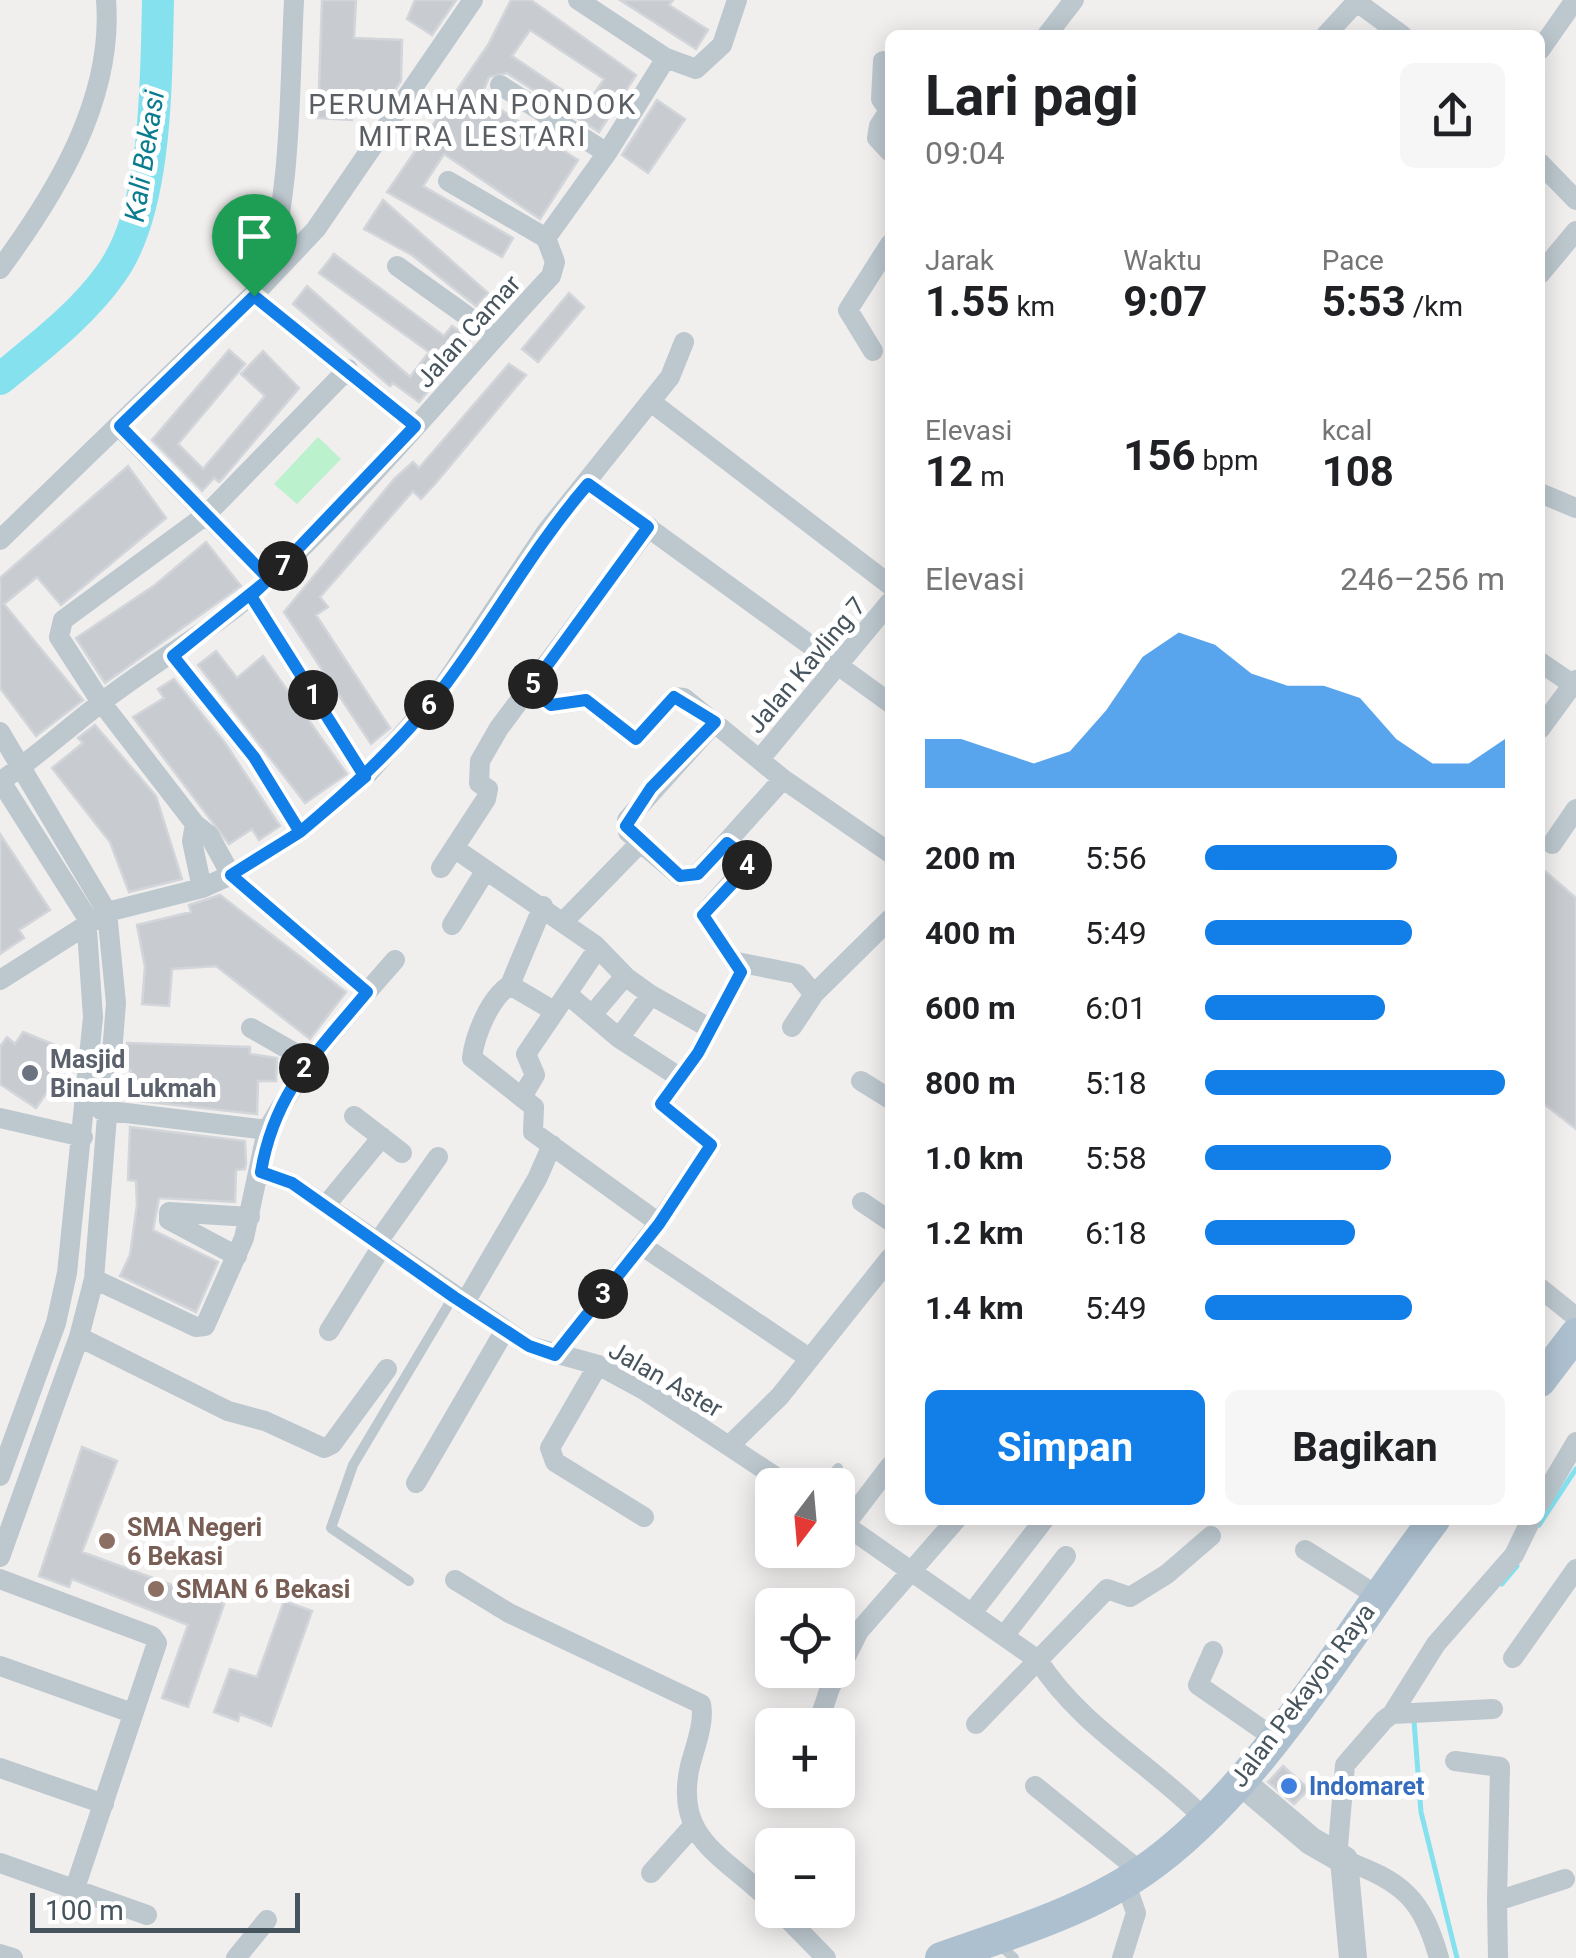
<!DOCTYPE html>
<html lang="id">
<head>
<meta charset="utf-8">
<style>
  body { margin:0; font-family:Roboto,sans-serif; background:#f6f6f6; color:#202124; height:100vh; display:flex; flex-direction:column; font-size:38px; white-space:nowrap }
  * { box-sizing:border-box; margin:0 }
  p { font-size:32px; color:#757577 }
  .icon { flex:none; width:55px; height:55px; fill:none; stroke:currentColor; stroke-width:2; stroke-linecap:round; stroke-linejoin:round }
  .map { position:relative; flex:1; overflow:hidden }
  .panel { position:absolute; left:885px; top:30px; width:660px; height:1495px; display:flex; flex-direction:column; background:#fff; border-radius:15px; box-shadow:0 5px 25px #0003 }
  .panel>* { flex:none }
  .needle { width:65px; rotate:196deg }
  .controls { position:absolute; left:755px; top:1468px; display:grid; gap:20px }
  .controls a { display:grid; place-items:center; width:100px; height:100px; border-radius:15px; background:#fff; box-shadow:0 5px 25px #0003; font-size:50px }
  .scale { position:absolute; left:30px; bottom:25px; width:270px; box-sizing:border-box; padding-left:10px; border:5px solid #46545d; border-top:0; font-size:28px; line-height:35px; white-space:nowrap; color:#46545d; -webkit-text-stroke:8px #fff; paint-order:stroke }
  .pin { position:absolute; display:grid; place-items:center; width:85px; height:85px; color:#fff; margin:-102px -42px; border-radius:50% 50% 50% 0; rotate:-45deg; box-shadow:0 0 10px #0007 }
  .pin .icon { rotate:45deg }
  .km { position:absolute; width:50px; height:50px; margin:-25px; border-radius:50%; background:#222; color:#fff; font-size:28px; line-height:50px; text-align:center }
  .round { display:grid; place-items:center; flex:none; width:105px; height:105px; border-radius:15px; background:#f6f6f6 }
  .overview { display:flex; align-items:center; justify-content:space-between; height:170px; padding:0 40px }
  h1 { font-size:55px; font-weight:700; line-height:75px }
  .stats { display:grid; grid-template-columns:repeat(3,1fr); gap:15px; height:170px; padding:10px 40px }
  .stats div { display:grid; align-content:center }
  .stats b { font-size:42px; font-weight:700 }
  .stats small { font-size:28px; font-weight:400 }
  .stats p { font-size:28px }
  .chart { height:280px; padding:20px 40px }
  .chart p { display:flex; justify-content:space-between }
  .chart svg { width:100%; height:180px; margin-top:10px; fill:#127fe8; opacity:.7 }
  .primary-button { display:flex; gap:20px; margin-top:auto; padding:20px 40px }
  .primary-button a { flex:1; height:115px; border-radius:15px; background:#127fe8; color:#fff; font-size:40px; font-weight:700; line-height:115px; text-align:center }
  .primary-button a+a { background:#f6f6f6; color:#202124 }
  ul { padding:0 40px; list-style:none; font-size:32px }
  li { display:grid; grid-template-columns:160px 120px 1fr; align-items:center; height:75px }
  li i { height:25px; border-radius:12px; background:#127fe8 }
  .map>svg:first-child { display:block }
  .green { fill:#bbf1cc }
  .lines { fill:none; stroke-linecap:round; stroke-linejoin:round }
  .stream { stroke:#86e1ef; stroke-width:5 }
  .river { stroke:#86e1ef; stroke-width:32 }
  .building { fill:#c8ccd1; stroke:#d2d5da; stroke-width:2.5; fill-rule:evenodd }
  .service { stroke:#bcc7ce; stroke-width:10 }
  .minor { stroke:#bcc7ce; stroke-width:20 }
  .tertiary { stroke:#bcc7ce; stroke-width:28 }
  .primary { stroke:#adc0cf; stroke-width:32 }
  .route-casing { stroke:#fff; stroke-width:20 }
  .route { stroke:#127fe8; stroke-width:12 }
  .worship-dot { fill:#6b7280; stroke:#fff; stroke-width:4 }
  .education-dot { fill:#8d6e63; stroke:#fff; stroke-width:4 }
  .shop-dot { fill:#3f7fe0; stroke:#fff; stroke-width:4 }
  .labels { text-anchor:middle; stroke-width:10; stroke-linejoin:round; paint-order:stroke }
  .street-label { font-size:25px; fill:#46545d; stroke:#fff }
  .worship-label { font-size:25px; font-weight:bold; fill:#5b616d; stroke:#fff; text-anchor:start }
  .education-label { font-size:25px; font-weight:bold; fill:#785e54; stroke:#fff; text-anchor:start }
  .shop-label { font-size:25px; font-weight:bold; fill:#366cbe; stroke:#fff; text-anchor:start }
  .neighbourhood-label { font-size:28px; letter-spacing:2.5px; fill:#5b5f64; stroke:#fff }
  .water-label { font-size:28px; font-style:italic; fill:#097d8f; stroke:#fff }
</style>
</head>
<body>
<div class="map">
<svg width="1576" height="1958" viewBox="0 0 1576 1958">
  <rect width="100%" height="100%" fill="#f1eeee"/>
  <path class="green" d="M318 437 341 459 297 504 274 484Z"/>
  <g class="lines">
    <path class="stream" d="M1539 1525 1576 1469
      M1502 1584 1517 1566
      M1414 1721 1421 1812 1457 1958"/>
    <path class="river" d="M0 379C39 347 83 314 112 272 158 207 156 78 158 0"/>
  </g>
  <path class="building" d="M322 0H356L354 38 402 40 401 81 393 93 353 91 352 120 318 118Z
    M415 0H456L432 35 407 19Z
    M511 0H531L636 75 599 132 507 73 489 77 481 97 578 160 540 219 444 154 423 186 513 238 502 257 387 192 488 45ZM530 30 604 79 586 106 512 56Z
    M620 0H673L669 5 708 30 696 49Z
    M657 100 685 119 648 173 622 155Z
    M383 200 488 293 476 306 412 255 364 229Z
    M334 254 444 336 452 326 471 339 419 402 393 383 390 386 293 304 307 286 410 377 429 352 319 273Z
    M569 293 584 307 538 362 522 349Z
    M229 350 245 364 178 444 203 469 265 396 241 374 263 351 299 388 223 478 219 482 214 478 202 491 152 440Z
    M509 364 526 375 435 484 421 499 413 491 320 597 328 607 316 615 390 728 371 744 284 612 395 478 413 462 419 468Z
    M128 466 166 518 61 605 37 577 4 604 83 700 36 736 0 688V578Z
    M206 542 241 586 105 683 76 638 155 585Z
    M216 651 237 678 263 656 347 774 305 803 198 665Z
    M174 679 225 743 280 826 259 840 252 829 229 844 133 717 164 698 158 689Z
    M95 725 156 796 182 879 129 892 110 842 52 768 83 743 78 738Z
    M0 834 50 910 19 930 24 938 0 954Z
    M1540 867 1576 898V1129L1540 1101Z
    M220 895 346 992 310 1039 216 966 172 969 169 1006 142 1004 145 967 137 925 191 912 189 905Z
    M23 1032 55 1045 51 1050 68 1062 36 1108 0 1084V1047L7 1037 15 1044Z
    M127 1043 250 1047V1054L277 1058 276 1081H258L257 1114 130 1100 131 1070H124Z
    M130 1127 245 1141 246 1163 245 1169 236 1170 235 1202 159 1198 153 1230 218 1262 196 1312 120 1276 130 1255 137 1205 136 1181 128 1180Z
    M82 1447 117 1461 82 1552 224 1604 188 1707 162 1698 188 1625 72 1579 69 1587 39 1576Z
    M284 1601 312 1611 271 1726 240 1714 238 1721 214 1712 230 1669 257 1677Z
    M1283 1766 1309 1789 1294 1804 1268 1782Z"/>
  <g class="lines">
    <path class="service" d="M823 1485 838 1468
      M409 1581 331 1528 353 1465 453 1297
      M999 1944 1014 1958"/>
    <path class="minor" d="M578 0 666 58 696 69 722 45 737 0
      M1354 0 1402 35
      M1047 35 1074 0
      M1326 35 1358 0
      M1540 50 1575 0
      M883 61 881 99 889 110
      M500 85 607 153
      M890 109 879 126 877 138 890 152
      M1540 163 1576 200
      M448 181 546 238
      M397 266 495 336
      M0 269C56 193 114 99 106 0
      M1540 274 1576 231
      M265 283 316 229 473 0
      M254 296 415 426
      M873 351 848 310 890 244
      M651 402 890 585
      M120 427 269 579
      M588 484 890 703
      M1540 493 1576 508
      M0 540 264 284C292 193 289 95 294 0
      M251 596 365 777
      M173 656 254 757 300 832
      M1540 662 1572 684
      M529 689 551 705 586 700 636 739 674 697 684 698 783 779 890 853
      M715 722 627 820 628 832 680 876 698 874 783 779
      M1540 729 1576 680
      M0 732 107 912 116 1003 94 1279 79 1337 0 1557
      M760 759 890 602
      M0 780 86 916 93 1017 67 1273 56 1323 0 1476
      M1 781C36 757 68 728 102 702 156 660 215 629 267 581 369 487 456 378 551 276L555 262 546 238 607 153 666 58
      M1552 844 1576 809
      M454 848 595 945 626 977 651 995
      M441 868 486 799 488 789 479 783 480 761 499 728 649 527
      M202 888 192 841 195 824 101 702 59 637 63 620 206 515 348 369
      M543 906 510 985C490 998 475 1034 472 1058L534 1107 533 1132 659 1223
      M563 922 640 843
      M452 925 484 873
      M737 962 797 974 814 994
      M0 980 107 912 202 888 231 875 300 832 365 777 438 694 546 532 670 377 684 342
      M510 985 554 1011
      M367 992 395 960
      M567 994 619 1038
      M592 1015 625 976
      M792 1027 814 994 890 919
      M251 1028 309 1061
      M679 1077 619 1038 651 995 711 1029
      M861 1081 890 1099
      M522 1097 535 1075 526 1054 598 948
      M101 1110 267 1130
      M354 1116 402 1153
      M0 1118 83 1137
      M261 1172 292 1183 529 1346 598 1365 644 1390 788 1485
      M862 1202 890 1221
      M326 1205 382 1137
      M377 1243 438 1157
      M641 1245 809 1358
      M237 1256 169 1220V1212L250 1217
      M94 1279 196 1327 205 1326 244 1238 267 1130 309 1061 367 992 231 875 209 835 195 824
      M1540 1288 1576 1317
      M464 1304 537 1179 552 1145
      M329 1331 382 1246
      M79 1337 228 1411 265 1421 324 1448 332 1444 387 1369
      M555 1355 659 1223 711 1145 661 1104 698 1053 741 972 703 915 747 865V858L727 843
      M598 1365 550 1448 555 1462 644 1517
      M730 1445 780 1396 890 1258
      M416 1483 505 1330
      M1540 1503 1576 1442
      M838 1520 1038 1660C1080 1726 1148 1762 1203 1817
      M845 1525 890 1466
      M1305 1550 1376 1595
      M0 1579 152 1636 157 1643 75 1888
      M455 1580 509 1613 701 1704C705 1722 695 1747 690 1766 673 1841 726 1856 772 1903
      M972 1613 1044 1520
      M1004 1636 1066 1556
      M1213 1651 1198 1685 1273 1737
      M1513 1658 1576 1569
      M0 1666 132 1713
      M1392 1714 1436 1644 1514 1555 1531 1520
      M818 1723 830 1688 859 1631 956 1520
      M976 1724 1107 1589 1130 1597 1167 1574 1211 1536
      M1455 1761 1500 1767 1497 1901
      M0 1768 104 1804
      M1035 1786 1141 1872
      M1337 1858 1345 1765 1384 1720 1392 1714 1493 1709
      M1344 1860C1403 1882 1422 1898 1439 1958
      M0 1863 147 1915
      M651 1873 693 1826
      M779 1910 826 1958
      M0 1954 13 1958
      M236 1958 267 1920
      M1122 1958 1136 1913 1125 1881
      M1498 1958 1497 1901 1565 1879"/>
    <path class="tertiary" d="M1240 1781 1311 1841 1344 1860 1353 1958"/>
    <path class="primary" d="M1540 1381 1576 1334
      M941 1958C1009 1934 1083 1912 1143 1871 1259 1791 1348 1632 1434 1520"/>
  </g>
  <g class="lines">
    <defs>
      <path id="route" d="M254 296 120 426 269 579 251 596 365 777 300 832 231 875 367 992C317 1052 274 1093 261 1172L292 1183 454 1297 529 1346 555 1355 659 1224 711 1145 661 1104 698 1053 741 972 703 915 745 870 747 858 727 843 698 874 680 876 626 826 651 788 715 722 674 697 636 739 586 700 551 705 530 689 648 527 588 484C530 551 490 628 436 697 395 748 350 790 300 832L254 757 173 656 269 579 415 426 254 296"/>
    </defs>
    <use href="#route" class="route-casing"/>
    <use href="#route" class="route"/>
  </g>
  <circle class="worship-dot" cx="30" cy="1073" r="10"/>
  <g class="education-dot">
    <circle cx="107" cy="1541" r="10"/>
    <circle cx="156" cy="1589" r="10"/>
  </g>
  <circle class="shop-dot" cx="1289" cy="1786" r="10"/>
  <g class="labels">
    <g class="street-label">
      <text transform="translate(468 331) rotate(-48)" y="9">Jalan Camar</text>
      <text transform="translate(806 665) rotate(-50)" y="9">Jalan Kavling 7</text>
      <text transform="translate(666 1379) rotate(30)" y="9">Jalan Aster</text>
      <text transform="translate(1302 1695) rotate(-53)" y="9">Jalan Pekayon Raya</text>
    </g>
    <g class="worship-label">
      <text x="50" y="1068">Masjid<tspan x="50" dy="29">Binaul Lukmah</tspan></text>
    </g>
    <g class="education-label">
      <text x="127" y="1536">SMA Negeri<tspan x="127" dy="29">6 Bekasi</tspan></text>
      <text x="176" y="1598">SMAN 6 Bekasi</text>
    </g>
    <g class="shop-label">
      <text x="1309" y="1795">Indomaret</text>
    </g>
    <g class="neighbourhood-label">
      <text x="473" y="114">PERUMAHAN PONDOK<tspan x="473" dy="32">MITRA LESTARI</tspan></text>
    </g>
    <g class="water-label">
      <text transform="translate(144 156) rotate(-81)" y="10">Kali Bekasi</text>
    </g>
  </g>
</svg>
<div class="controls">
<a><svg class="needle" viewBox="-14 -14 28 28"><path d="M0-13l5 13h-10z" fill="#e53935"/><path d="M0 13l5-13h-10z" fill="#757577"/></svg></a>
<a><svg class="icon" aria-label="locate" viewBox="0 0 24 24"><circle cx="12" cy="12" r="6"/><path d="M12 2v4M12 18v4M2 12h4M18 12h4"/></svg></a>
<a>+</a>
<a>−</a>
</div>
<div class="scale">100 m</div>
<div class="pin" style="left:254px;top:296px;background:#1e9e55"><svg class="icon" aria-label="arrive" viewBox="0 0 24 24"><path d="M6 21V4h12l-3 4 3 4H6"/></svg></div>
<b class="km" style="left:313px;top:695px">1</b>
<b class="km" style="left:304px;top:1068px">2</b>
<b class="km" style="left:603px;top:1294px">3</b>
<b class="km" style="left:747px;top:865px">4</b>
<b class="km" style="left:533px;top:684px">5</b>
<b class="km" style="left:429px;top:705px">6</b>
<b class="km" style="left:283px;top:566px">7</b>
<section class="panel">
<div class="overview"><div><h1>Lari pagi</h1><p>09:04</p></div><a class="round"><svg class="icon" aria-label="share" viewBox="0 0 24 24"><path d="M12 15V3M7 8l5-5 5 5M5 13v7h14v-7"/></svg></a></div>
<div class="stats">
<div><p>Jarak</p><b>1.55<small> km</small></b></div>
<div><p>Waktu</p><b>9:07</b></div>
<div><p>Pace</p><b>5:53<small> /km</small></b></div>
</div>
<div class="stats">
<div><p>Elevasi</p><b>12<small> m</small></b></div>
<div><b>156<small> bpm</small></b></div>
<div><p>kcal</p><b>108</b></div>
</div>
<div class="chart"><p><span>Elevasi</span>246–256 m</p>
<svg viewBox="0 0 160 44" preserveAspectRatio="none"><path d="M0 44V32L10 32L20 35L30 38L40 35L50 25L60 12L70 6L80 9L90 16L100 19L110 19L120 22L130 32L140 38L150 38L160 32V44z"/></svg>
</div>
<ul>
<li><b>200 m</b>5:56<i style="width:64%"></i></li>
<li><b>400 m</b>5:49<i style="width:69%"></i></li>
<li><b>600 m</b>6:01<i style="width:60%"></i></li>
<li><b>800 m</b>5:18<i style="width:100%"></i></li>
<li><b>1.0 km</b>5:58<i style="width:62%"></i></li>
<li><b>1.2 km</b>6:18<i style="width:50%"></i></li>
<li><b>1.4 km</b>5:49<i style="width:69%"></i></li>
</ul>
<div class="primary-button"><a>Simpan</a><a>Bagikan</a></div>
</section>
</div>
</body>
</html>
